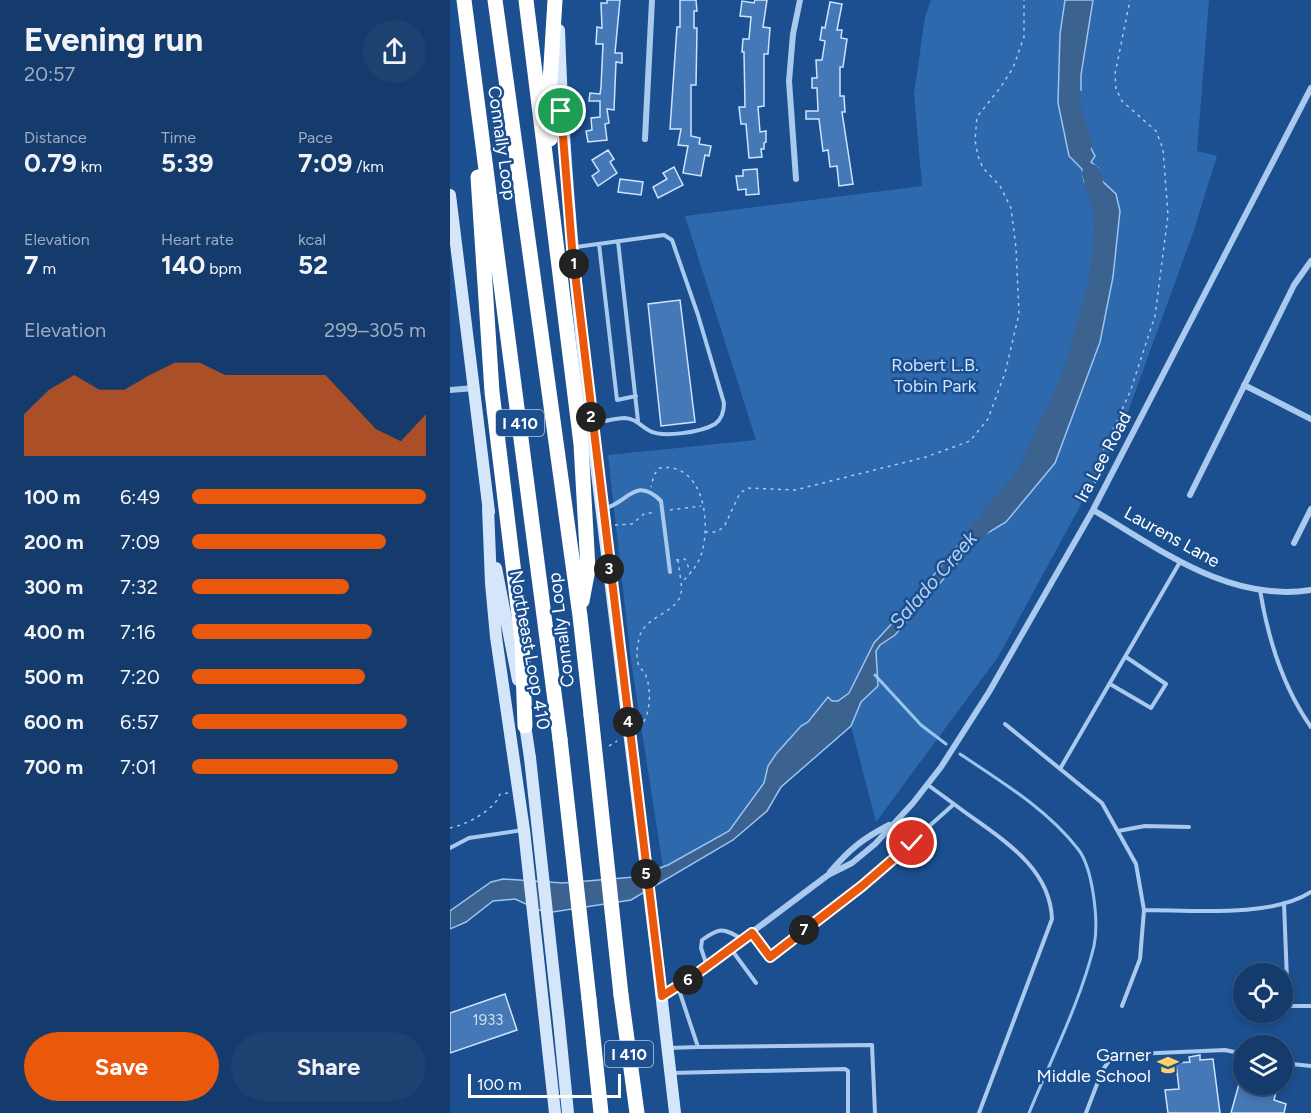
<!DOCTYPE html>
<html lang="en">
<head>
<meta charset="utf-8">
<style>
  body { margin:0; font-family:Figtree,sans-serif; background:#1d4271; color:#f1f3f6; height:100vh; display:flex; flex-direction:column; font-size:22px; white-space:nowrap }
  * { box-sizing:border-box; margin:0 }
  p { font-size:20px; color:#9dadc1 }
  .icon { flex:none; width:33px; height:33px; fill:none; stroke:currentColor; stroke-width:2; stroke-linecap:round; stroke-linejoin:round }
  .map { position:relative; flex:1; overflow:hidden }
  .side { display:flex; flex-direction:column; background:#143b6b; width:450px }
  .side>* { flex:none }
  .controls { position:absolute; left:783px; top:963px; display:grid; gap:12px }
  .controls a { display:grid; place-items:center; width:60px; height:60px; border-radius:50%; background:#143b6b; box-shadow:0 3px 9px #0003,0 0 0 2px #33557e; font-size:30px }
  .scale { position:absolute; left:18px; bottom:15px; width:153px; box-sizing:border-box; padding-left:6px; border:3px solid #fff; border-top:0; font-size:16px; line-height:21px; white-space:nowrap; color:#fff; -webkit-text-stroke:4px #1b4f8f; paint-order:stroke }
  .pin { position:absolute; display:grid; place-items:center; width:51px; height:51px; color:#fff; margin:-26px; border:3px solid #fff; border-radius:50%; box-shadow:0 2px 6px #0007 }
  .km { position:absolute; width:30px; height:30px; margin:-15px; border-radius:50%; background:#222; color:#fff; font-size:16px; line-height:30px; text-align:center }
  .round { display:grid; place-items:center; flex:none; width:63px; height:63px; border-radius:32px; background:#1d4271 }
  .overview { display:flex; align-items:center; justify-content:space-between; height:102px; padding:0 24px }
  h1 { font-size:33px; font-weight:700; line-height:45px }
  .figures { display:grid; grid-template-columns:repeat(3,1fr); gap:9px; height:102px; padding:6px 24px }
  .figures div { display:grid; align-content:center }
  .figures b { font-size:26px; font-weight:700 }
  .figures small { font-size:16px; font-weight:400 }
  .figures p { font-size:16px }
  .chart { height:168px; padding:12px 24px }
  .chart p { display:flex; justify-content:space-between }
  .chart svg { width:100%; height:108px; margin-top:6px; fill:#ea580c; opacity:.7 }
  .action { display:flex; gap:12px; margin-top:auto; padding:12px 24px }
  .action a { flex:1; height:69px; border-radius:36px; background:#ea580c; color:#fff; font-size:24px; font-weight:700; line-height:69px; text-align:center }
  .action a+a { background:#1d4271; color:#f1f3f6 }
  ul { padding:0 24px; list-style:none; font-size:20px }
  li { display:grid; grid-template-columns:96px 72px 1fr; align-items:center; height:45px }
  li i { height:15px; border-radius:8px; background:#ea580c }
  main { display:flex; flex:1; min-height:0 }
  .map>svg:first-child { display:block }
  .green { fill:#2e69ad }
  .water { fill:#3c6290; stroke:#9cc4f0; stroke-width:1.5 }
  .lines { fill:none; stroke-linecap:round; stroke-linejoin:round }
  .stream { stroke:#9cc4f0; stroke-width:3 }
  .river { stroke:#3c6290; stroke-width:18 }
  .building { fill:#4478b7; stroke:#cfe3fa; stroke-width:1.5 }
  .path { stroke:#a9c9ee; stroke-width:1.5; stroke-dasharray:3 4.5; stroke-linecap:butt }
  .service { stroke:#a9c9ee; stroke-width:4 }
  .minor { stroke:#a9c9ee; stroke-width:6 }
  .secondary { stroke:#d6e6fa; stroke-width:12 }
  .motorway { stroke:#fff; stroke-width:15 }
  .secondary-bridge { stroke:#d6e6fa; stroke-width:12 }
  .motorway-bridge { stroke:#fff; stroke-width:15 }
  .route-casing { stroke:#fff; stroke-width:12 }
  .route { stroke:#ea580c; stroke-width:8 }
  .labels { text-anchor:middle; stroke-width:5; stroke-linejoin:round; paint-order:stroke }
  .number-label { font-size:15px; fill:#d0dded }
  .shield { fill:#1b4f8f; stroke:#bbcadd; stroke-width:1.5 }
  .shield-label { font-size:16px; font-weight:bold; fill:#fff }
  .street-label { font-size:18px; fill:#fff; stroke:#1b4f8f }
  .park-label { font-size:18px; fill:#cfe3fa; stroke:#1b4f8f }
  .poi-label { font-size:18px; fill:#fff; stroke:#1b4f8f; text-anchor:end }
  .water-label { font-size:20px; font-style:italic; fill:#b5d3f5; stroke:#1b4f8f }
</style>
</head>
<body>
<main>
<section class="side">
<div class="overview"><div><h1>Evening run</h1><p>20:57</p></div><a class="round"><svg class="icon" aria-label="share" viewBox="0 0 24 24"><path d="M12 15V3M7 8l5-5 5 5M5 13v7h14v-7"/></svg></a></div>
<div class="figures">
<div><p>Distance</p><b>0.79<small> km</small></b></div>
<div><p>Time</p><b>5:39</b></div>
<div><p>Pace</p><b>7:09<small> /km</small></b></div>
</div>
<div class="figures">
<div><p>Elevation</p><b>7<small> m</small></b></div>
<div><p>Heart rate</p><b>140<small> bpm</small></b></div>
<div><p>kcal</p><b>52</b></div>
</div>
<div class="chart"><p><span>Elevation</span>299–305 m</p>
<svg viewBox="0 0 160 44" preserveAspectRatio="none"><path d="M0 44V27L10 17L20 11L30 17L40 17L50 11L60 6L70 6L80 11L90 11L100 11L110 11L120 11L130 22L140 33L150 38L160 27V44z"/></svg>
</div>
<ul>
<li><b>100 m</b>6:49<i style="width:100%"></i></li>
<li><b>200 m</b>7:09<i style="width:83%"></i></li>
<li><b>300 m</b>7:32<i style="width:67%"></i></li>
<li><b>400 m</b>7:16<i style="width:77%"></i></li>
<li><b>500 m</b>7:20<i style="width:74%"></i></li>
<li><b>600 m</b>6:57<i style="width:92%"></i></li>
<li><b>700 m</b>7:01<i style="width:88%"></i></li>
</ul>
<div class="action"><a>Save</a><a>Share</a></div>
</section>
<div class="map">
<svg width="861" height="1113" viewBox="0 0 861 1113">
  <rect width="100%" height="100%" fill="#1b4f8f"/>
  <path class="green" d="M481 0H759L747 151 767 156 743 233 671 431 548 657 426 822 401 726 331 787 317 811 283 840 215 880 181 661 158 455 306 440 235 216 472 186 464 94 475 17Z"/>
  <path class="water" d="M615 0H643L631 75V90L626 86 622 113 645 156 641 162 648 168 650 179 666 194 670 211 663 277 650 342 605 463 556 522 529 538 445 635 430 645 426 651 428 686 411 702 401 726 331 787 317 811 283 840 181 900 96 913 65 899 43 901 16 922 0 929V911L41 882 53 879 113 883 184 877 218 865 279 831 314 783 318 766 326 754 351 726 358 722 378 697 382 701H388L399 693 424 643 459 605 520 531 561 499 571 487 597 444 613 404 616 375 642 315 659 215 654 199 641 190 634 181 632 169 619 156 608 103 610 34Z"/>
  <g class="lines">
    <path class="stream" d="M425 675 471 725 496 744
      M510 754C552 782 597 809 628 849 643 868 649 922 644 946 630 1003 601 1059 579 1113"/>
    <path class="river" d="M621 86 622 109 633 144
      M527 532 575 476 623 371 648 282 654 218 641 173"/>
  </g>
  <path class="building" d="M157 0H170L165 53H172V63L166 62 164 110 157 109 159 123 155 124 157 140 138 142 136 131 142 130 141 118 150 117V101H139L140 93 150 94 151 87 153 44H146L147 27 152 28 151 3H157Z
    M230 0H246L247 11H244V28H247L246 85H241V136L250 138 249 144 261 146 259 156 255 155 251 176 233 173 238 146 228 145 231 129H220L227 27H230Z
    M305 0H317L313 27 320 28 318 54H314V106L308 107 310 132 316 131V142L314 143V149H311L312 157 299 158 296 124H291L289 107H295L294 52H292L293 39H299L301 17 290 16 292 1 304 3Z
    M380 2 392 4 387 30H392L391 38 397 39 393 67H390V96H394L395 112H392L403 184 389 186 387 166 380 167 378 150 373 151 369 119H356V111H368L367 88H362V78H367L366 60H372L375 41 370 40 372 27 375 28Z
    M158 150 164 159 160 162 167 173 148 186 142 176 149 171 142 160Z
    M224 167 233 185 208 198 203 187 217 179 213 173Z
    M307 169 309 194 296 195V189L288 190 286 176H293V170Z
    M170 179 193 182 191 195 168 192Z
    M230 300 245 422 211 426 198 304Z
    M55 994 67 1030 0 1053V1013Z
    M750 1055V1060L763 1059 770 1113H718L715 1090 729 1089 726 1063 740 1062 739 1057Z
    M789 1084H828L824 1100 836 1104 834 1113H781Z"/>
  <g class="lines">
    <path class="path" d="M646 483 642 480V475L680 392 705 316 718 215 713 149 706 131 672 101 666 89 665 74 680 0
      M220 510 251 506
      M165 525 182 524 194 514 206 512
      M255 532H266L274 527 290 493 298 488 345 490 476 457 520 441 538 419 555 373 569 314 566 248 561 208 550 186 533 168 528 156 525 140 527 117 550 88 563 68 574 37V0
      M226 560 235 559 241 573
      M228 560 231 582
      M189 727C201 719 202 687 195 674 193 670 189 668 188 663 186 655 187 647 189 639 193 613 237 614 231 583 240 574 248 566 252 552 261 521 253 461 209 468L204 475 201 487
      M159 746 167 741
      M0 828C16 825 45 810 50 794L58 793"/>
    <path class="service" d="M168 241 188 421
      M149 244 167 400 186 396
      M126 247 214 235 222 240 248 315 274 403C274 411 272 419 265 424 252 432 213 438 200 431 190 426 187 419 175 418 165 418 153 422 143 423
      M155 508C177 504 185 475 211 501L220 572
      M810 590C818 639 832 686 861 727
      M660 684 701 708 716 684 676 657
      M555 724 652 803 686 864 694 910C741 910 821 918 861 892
      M610 769 730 562
      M478 785 504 804
      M668 831 695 826 739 827
      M0 848 19 838 73 830
      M834 903 838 1006H861
      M302 933 319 957 412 886 504 804C544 835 600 863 602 919L529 1113
      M281 949 306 983
      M257 966 251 948 252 940C270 927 273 928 292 939
      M672 1006 690 959 694 910
      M248 1047 422 1045 425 1113
      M219 1048 248 1047 228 987
      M832 1063 861 1066
      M221 1073 395 1069 398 1071V1113
      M636 1113 652 1071 663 1055 775 1050 794 1054"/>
    <path class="minor" d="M195 139 202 0
      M346 179 339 81 343 34 350 0
      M794 385 861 419
      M0 390 25 388
      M740 495 844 285 861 261
      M643 510C710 549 779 603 861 590
      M844 543 861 509
      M380 872C400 849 412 839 439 825
      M212 996 245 975 378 875 402 863 425 844 463 803 491 767 539 692 643 510 861 88"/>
    <path class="secondary" d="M109 30C116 251 147 472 174 691
      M0 195 39 512
      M38 507 41 583 46 637 74 830 105 1113
      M46 568 68 680
      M74 718 80 758
      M206 949 225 1113
      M109 1022 118 1113"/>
    <path class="motorway" d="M14 0 110 739
      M45 0 130 616 141 715
      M76 0 131 444 138 569 132 601
      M100 139V82L105 0
      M28 177 42 392 72 640 75 726
      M171 995 187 1113
      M139 999 151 1113"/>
    <path class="secondary-bridge" d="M174 691 206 949
      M80 758 109 1022"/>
    <path class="motorway-bridge" d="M141 715 171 995
      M110 739 139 999"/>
  </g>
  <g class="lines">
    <defs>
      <path id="route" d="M111 111 122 248 212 996 245 975 302 933 320 957 412 886 462 843"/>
    </defs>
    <use href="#route" class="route-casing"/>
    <use href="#route" class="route"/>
  </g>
  <defs>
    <symbol id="school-bare" viewBox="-9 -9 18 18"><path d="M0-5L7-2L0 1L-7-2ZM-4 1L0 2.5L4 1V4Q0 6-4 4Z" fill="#ffd166" stroke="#1b4f8f" stroke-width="2.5" paint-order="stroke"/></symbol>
  </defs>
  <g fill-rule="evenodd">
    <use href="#school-bare" x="703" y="1050" width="30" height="30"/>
  </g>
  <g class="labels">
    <g class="number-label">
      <text x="38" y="1025">1933</text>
    </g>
    <g class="shield">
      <rect x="46" y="410" width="48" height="26" rx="4.5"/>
      <rect x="155" y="1041" width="48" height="26" rx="4.5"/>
    </g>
    <g class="shield-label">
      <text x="70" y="429">I 410</text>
      <text x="179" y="1060">I 410</text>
    </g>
    <g class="street-label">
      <text transform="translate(52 143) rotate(82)" y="6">Connally Loop</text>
      <text transform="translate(653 457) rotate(-62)" y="6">Ira Lee Road</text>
      <text transform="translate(722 537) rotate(29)" y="6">Laurens Lane</text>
      <text transform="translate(111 630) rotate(-97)" y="6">Connally Loop</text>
      <text transform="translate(80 650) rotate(80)" y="6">Northeast Loop 410</text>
    </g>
    <g class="park-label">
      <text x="485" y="371">Robert L.B.<tspan x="485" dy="21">Tobin Park</tspan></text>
    </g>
    <g class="poi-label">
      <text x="701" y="1061">Garner<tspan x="701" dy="21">Middle School</tspan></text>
    </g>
    <g class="water-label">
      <text transform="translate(483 580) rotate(-49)" y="7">Salado Creek</text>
    </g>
  </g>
</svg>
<div class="controls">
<a><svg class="icon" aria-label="locate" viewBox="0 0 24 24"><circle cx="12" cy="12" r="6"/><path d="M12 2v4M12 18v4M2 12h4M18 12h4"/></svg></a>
<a><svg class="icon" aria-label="layers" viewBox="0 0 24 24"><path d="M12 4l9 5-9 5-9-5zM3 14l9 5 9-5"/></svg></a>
</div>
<div class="scale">100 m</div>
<div class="pin" style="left:111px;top:111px;background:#1e9e55"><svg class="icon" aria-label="arrive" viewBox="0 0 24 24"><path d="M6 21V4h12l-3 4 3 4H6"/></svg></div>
<div class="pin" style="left:462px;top:843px;background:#d93025"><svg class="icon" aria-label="check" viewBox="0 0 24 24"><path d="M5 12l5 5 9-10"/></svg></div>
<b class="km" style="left:124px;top:264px">1</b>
<b class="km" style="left:141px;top:417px">2</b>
<b class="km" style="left:159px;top:569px">3</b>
<b class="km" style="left:178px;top:722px">4</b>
<b class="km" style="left:196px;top:874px">5</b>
<b class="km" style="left:238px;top:980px">6</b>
<b class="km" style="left:354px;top:930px">7</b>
</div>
</main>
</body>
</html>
